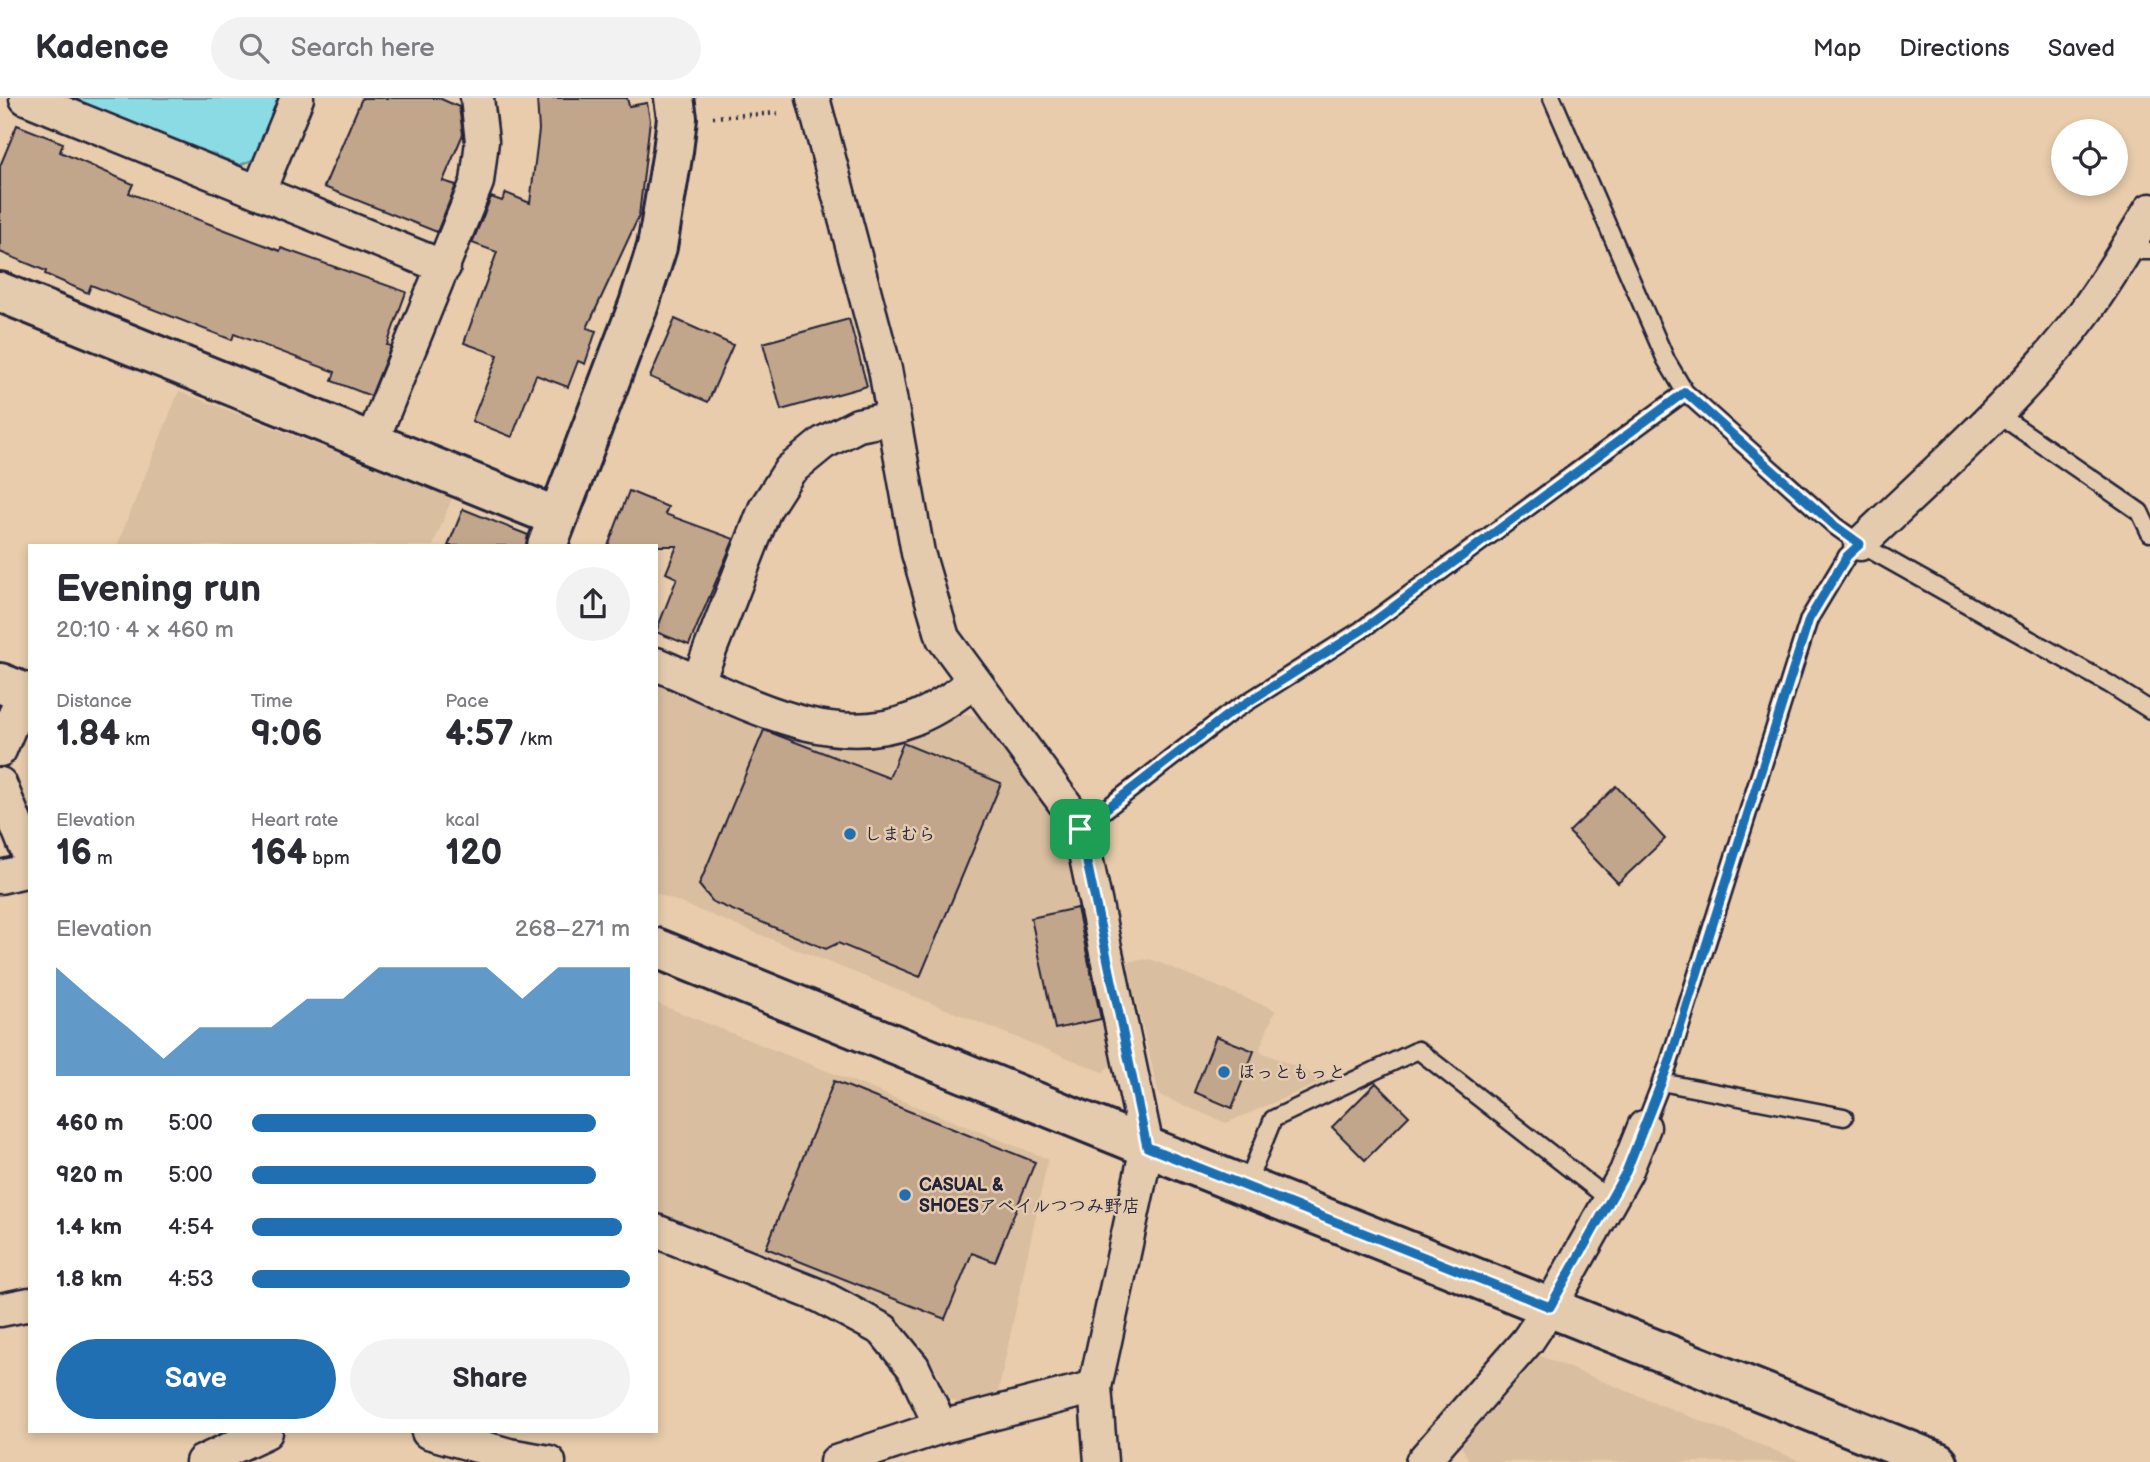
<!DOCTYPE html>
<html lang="en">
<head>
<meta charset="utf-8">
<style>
  body { margin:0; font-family:"Balsamiq Sans","Klee One",sans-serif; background:#f2f2f3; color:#2b2b33; height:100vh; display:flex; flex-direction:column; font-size:26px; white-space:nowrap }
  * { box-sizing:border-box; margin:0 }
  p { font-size:23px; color:#7c7c81 }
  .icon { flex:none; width:38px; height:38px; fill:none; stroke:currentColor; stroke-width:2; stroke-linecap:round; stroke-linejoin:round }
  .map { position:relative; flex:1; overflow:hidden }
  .details { position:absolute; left:28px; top:446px; width:630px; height:889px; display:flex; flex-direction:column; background:#fff; border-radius:0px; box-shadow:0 4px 10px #0003 }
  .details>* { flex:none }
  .tools { position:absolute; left:2051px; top:21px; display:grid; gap:14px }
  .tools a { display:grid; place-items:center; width:77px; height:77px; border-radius:50%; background:#fff; box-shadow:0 4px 10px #0003; font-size:35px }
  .pin { position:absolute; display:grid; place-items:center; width:60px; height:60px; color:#fff; margin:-30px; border-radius:14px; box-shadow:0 4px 10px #0006 }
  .round { display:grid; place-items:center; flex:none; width:74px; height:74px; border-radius:37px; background:#f2f2f3 }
  .overview { display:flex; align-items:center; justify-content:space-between; height:119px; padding:0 28px }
  h1 { font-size:38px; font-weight:600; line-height:52px }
  .stats { display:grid; grid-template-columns:repeat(3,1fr); gap:10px; height:119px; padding:7px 28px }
  .stats div { display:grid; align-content:center }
  .stats b { font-size:35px; font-weight:600 }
  .stats small { font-size:19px; font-weight:400 }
  .stats p { font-size:19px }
  .chart { height:196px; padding:14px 28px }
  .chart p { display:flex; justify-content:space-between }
  .chart svg { width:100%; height:126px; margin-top:7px; fill:#1f6fb2; opacity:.7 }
  .cta { display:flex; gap:14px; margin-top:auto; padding:14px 28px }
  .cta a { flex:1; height:80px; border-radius:42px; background:#1f6fb2; color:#fff; font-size:28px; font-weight:600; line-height:80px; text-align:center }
  .cta a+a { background:#f2f2f3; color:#2b2b33 }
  ul { padding:0 28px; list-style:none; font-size:23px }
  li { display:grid; grid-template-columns:112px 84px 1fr; align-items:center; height:52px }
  li i { height:18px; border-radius:9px; background:#1f6fb2 }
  header { display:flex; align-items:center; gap:42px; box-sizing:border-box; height:98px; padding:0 35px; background:#fff; border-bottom:2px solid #e1e1e2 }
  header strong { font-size:33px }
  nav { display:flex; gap:38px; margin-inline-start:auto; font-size:24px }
  .search { width:490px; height:63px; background:#f2f2f3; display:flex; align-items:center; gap:18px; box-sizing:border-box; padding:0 24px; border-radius:38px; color:#7c7c81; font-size:26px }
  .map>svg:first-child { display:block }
  .built { fill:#d9bea0 }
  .water { fill:#8adbe3; stroke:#6091a0; stroke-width:2 }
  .building { fill:#c2a68c; stroke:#22223b; stroke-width:2 }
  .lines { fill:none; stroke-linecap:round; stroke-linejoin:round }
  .lane-casing { stroke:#22223b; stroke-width:21 }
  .street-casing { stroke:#22223b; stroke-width:37 }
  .secondary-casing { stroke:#22223b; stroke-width:44 }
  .path { stroke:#22223b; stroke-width:4.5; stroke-dasharray:2 5; stroke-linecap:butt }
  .lane { stroke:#e5cbad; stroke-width:16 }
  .street { stroke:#e5cbad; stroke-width:32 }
  .secondary { stroke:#e5cbad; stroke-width:38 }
  .route-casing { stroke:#fff; stroke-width:14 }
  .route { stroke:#1f6fb2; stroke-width:9 }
  .poi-dot { fill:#1f6fb2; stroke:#e5cbad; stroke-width:2.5 }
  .labels { text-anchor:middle; stroke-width:5; stroke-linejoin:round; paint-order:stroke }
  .poi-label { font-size:18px; font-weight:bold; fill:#22223b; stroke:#e5cbad; text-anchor:start }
</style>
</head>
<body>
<header>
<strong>Kadence</strong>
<div class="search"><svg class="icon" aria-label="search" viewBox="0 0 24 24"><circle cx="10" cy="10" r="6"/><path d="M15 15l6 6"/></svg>Search here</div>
<nav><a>Map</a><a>Directions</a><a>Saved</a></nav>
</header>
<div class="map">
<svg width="2150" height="1364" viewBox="0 0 2150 1364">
  <rect width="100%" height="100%" fill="#e8ccab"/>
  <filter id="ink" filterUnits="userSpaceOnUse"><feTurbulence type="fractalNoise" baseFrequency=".0143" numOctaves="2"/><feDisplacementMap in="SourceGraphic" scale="14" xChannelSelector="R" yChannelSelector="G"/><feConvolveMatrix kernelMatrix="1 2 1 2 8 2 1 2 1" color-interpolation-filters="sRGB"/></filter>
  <g filter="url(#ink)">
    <path class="built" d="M179 293 452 400 433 448H117Z
      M656 584 800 642 836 649 881 648 929 635 961 615 978 619 1059 726 1067 743 1116 962 1103 974 656 795Z
      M1150 861 1275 912 1259 953 1326 982 1226 1025 1159 997 1127 864Z
      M656 905 1048 1061 997 1299 963 1307 948 1300 938 1275 920 1246 874 1207 841 1190 656 1116Z
      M1540 1258 1788 1358 1803 1364H1470L1461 1348Z"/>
    <path class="water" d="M72 0H281L257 60 240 67Z"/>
    <path class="building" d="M362 0H439L459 9 463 36 443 83 456 87 437 134 324 89Z
      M537 0H627L629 8 647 5 650 22 639 118 587 230 596 233 585 266 578 263 568 289 536 277 512 339 472 323 498 257 464 245 497 154 472 145 491 99 502 103 506 95 530 105 539 32Z
      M17 27 63 45 60 54 133 86 129 95 280 153 281 150 406 194 387 247 391 248 371 298 332 283 335 274 234 236 232 242 91 187 88 195 45 176 46 173 0 154V68Z
      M675 221 733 247 708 304 650 279Z
      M849 221 867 288 781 312 763 245Z
      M629 393 668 409 665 416 734 441 689 547 656 534 677 480 666 475 677 448H608Z
      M463 411 528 437 526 448H448Z
      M764 632 889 680 903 645 1001 685 920 879 838 845 826 851 713 804 699 787Z
      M1616 688 1665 741 1618 785 1569 734Z
      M1077 810 1101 921 1055 931 1031 820Z
      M1216 938 1254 953 1232 1010 1194 994Z
      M834 983 1035 1064 995 1164 972 1155 945 1221 766 1150Z
      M1376 985 1409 1018 1365 1062 1332 1029Z"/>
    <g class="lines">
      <defs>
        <path id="lane" d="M1552 0 1666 262 1685 294 1835 428 1860 446 2109 586 2150 612
          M2125 153H2150
          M1995 314 2140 414 2150 435
          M1080 731 1227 617 1361 532 1685 294
          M1661 984 1844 1019
          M1644 1029 1669 965 1809 521 1847 458 1860 446
          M1246 1088 1273 1021 1418 952 1610 1102"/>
        <path id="street" d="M26 0 444 169
          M813 0 885 271 918 455 943 540 1068 710 1080 731 1147 1049 1095 1289 1101 1364
          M259 93 297 0
          M372 343 477 84 482 43 477 0
          M1860 446C1935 374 2026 295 2087 211 2110 179 2130 145 2150 112
          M656 566C735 598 826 656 913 621 936 612 954 599 973 584
          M698 583 765 411 790 372 823 345 858 327 893 320
          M0 652 24 595
          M0 686 30 760
          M0 779 30 772
          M656 1133 820 1198 883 1232 913 1269 941 1329
          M0 1212 30 1206
          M428 1334 509 1357 549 1364
          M202 1364 266 1334
          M836 1364 941 1329 1095 1289
          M1422 1364 1528 1242 1550 1209 1626 1074 1644 1029"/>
        <path id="secondary" d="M0 194 557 419
          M547 448 639 206 657 149 673 53 677 20 674 0
          M0 585 30 597
          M656 850 1147 1049 1938 1364"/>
      </defs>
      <use href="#lane" class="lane-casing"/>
      <use href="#street" class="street-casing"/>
      <use href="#secondary" class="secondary-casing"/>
      <path class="path" d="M713 19 781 15"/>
      <use href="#lane" class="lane"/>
      <use href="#street" class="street"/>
      <use href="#secondary" class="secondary"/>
    </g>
  </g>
  <g class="lines" filter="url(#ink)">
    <defs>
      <path id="route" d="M1685 294 1835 428 1860 446 1847 458 1809 521 1669 965 1626 1074 1550 1209 1147 1049 1080 731 1227 617 1362 532Z"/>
    </defs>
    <use href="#route" class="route-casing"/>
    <use href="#route" class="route"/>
  </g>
  <g class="poi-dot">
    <circle cx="850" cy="736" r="7"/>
    <circle cx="1224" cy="974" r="7"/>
    <circle cx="905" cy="1097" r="7"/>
  </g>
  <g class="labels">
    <g class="poi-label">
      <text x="864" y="742">しまむら</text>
      <text x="1238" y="980">ほっともっと</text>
      <text x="919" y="1093">CASUAL &amp;<tspan x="919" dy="21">SHOESアベイルつつみ野店</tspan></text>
    </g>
  </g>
</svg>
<div class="tools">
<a><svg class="icon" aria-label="locate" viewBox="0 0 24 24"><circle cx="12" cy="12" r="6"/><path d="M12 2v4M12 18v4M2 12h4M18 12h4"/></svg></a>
</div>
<div class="pin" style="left:1080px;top:731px;background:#1e9e55"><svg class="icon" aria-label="arrive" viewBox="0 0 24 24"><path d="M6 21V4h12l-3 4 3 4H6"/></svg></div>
<section class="details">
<div class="overview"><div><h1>Evening run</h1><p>20:10 · 4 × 460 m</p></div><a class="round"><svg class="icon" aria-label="share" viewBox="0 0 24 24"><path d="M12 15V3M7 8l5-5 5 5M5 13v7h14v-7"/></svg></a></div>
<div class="stats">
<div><p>Distance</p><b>1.84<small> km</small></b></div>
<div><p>Time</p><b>9:06</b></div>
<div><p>Pace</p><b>4:57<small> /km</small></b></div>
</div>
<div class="stats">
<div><p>Elevation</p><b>16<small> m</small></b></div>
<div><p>Heart rate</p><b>164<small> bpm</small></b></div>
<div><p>kcal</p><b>120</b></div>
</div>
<div class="chart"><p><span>Elevation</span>268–271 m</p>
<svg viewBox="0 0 160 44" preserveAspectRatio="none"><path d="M0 44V6L10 17L20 27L30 38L40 27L50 27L60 27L70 17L80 17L90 6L100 6L110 6L120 6L130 17L140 6L150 6L160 6V44z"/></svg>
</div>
<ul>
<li><b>460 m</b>5:00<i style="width:91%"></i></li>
<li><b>920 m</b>5:00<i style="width:91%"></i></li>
<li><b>1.4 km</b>4:54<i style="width:98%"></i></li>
<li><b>1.8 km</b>4:53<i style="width:100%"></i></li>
</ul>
<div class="cta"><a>Save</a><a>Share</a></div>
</section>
</div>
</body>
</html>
